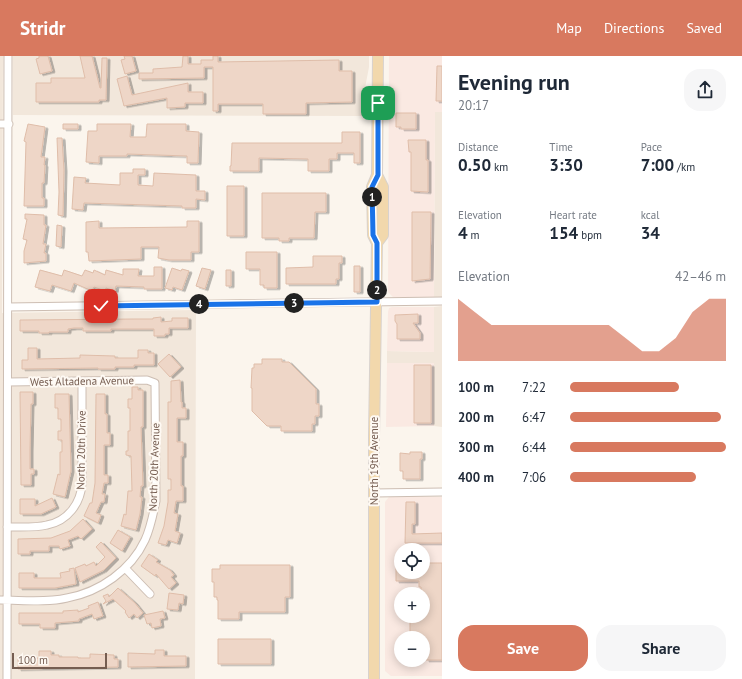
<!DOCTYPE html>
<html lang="en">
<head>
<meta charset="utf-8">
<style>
  body { margin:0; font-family:"PT Sans",sans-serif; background:#f6f6f7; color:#1f2937; height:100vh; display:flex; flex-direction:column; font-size:15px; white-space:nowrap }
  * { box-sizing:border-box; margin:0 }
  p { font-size:13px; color:#747a83 }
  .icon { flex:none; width:22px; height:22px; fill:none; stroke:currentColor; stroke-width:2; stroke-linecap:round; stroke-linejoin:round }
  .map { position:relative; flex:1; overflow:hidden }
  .drawer { display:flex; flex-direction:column; background:#fff; width:300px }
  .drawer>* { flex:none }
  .fabs { position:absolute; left:394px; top:487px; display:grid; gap:8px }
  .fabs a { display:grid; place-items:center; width:36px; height:36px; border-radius:50%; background:#fff; box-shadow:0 2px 10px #0003; font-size:20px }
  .scale { position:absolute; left:12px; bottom:10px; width:95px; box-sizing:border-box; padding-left:4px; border:2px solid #755d51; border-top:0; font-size:11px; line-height:14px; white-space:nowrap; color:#755d51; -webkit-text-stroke:3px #fef9f3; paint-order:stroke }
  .pin { position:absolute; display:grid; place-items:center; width:34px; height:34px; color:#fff; margin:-17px; border-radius:8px; box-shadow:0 2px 6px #0006 }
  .km { position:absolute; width:20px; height:20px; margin:-10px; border-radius:50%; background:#222; color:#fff; font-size:11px; line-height:20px; text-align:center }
  .round { display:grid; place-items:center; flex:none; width:42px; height:42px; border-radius:16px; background:#f6f6f7 }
  .head { display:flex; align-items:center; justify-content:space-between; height:68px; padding:0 16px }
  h1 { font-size:22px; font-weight:600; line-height:30px }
  .metrics { display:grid; grid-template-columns:repeat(3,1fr); gap:6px; height:68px; padding:4px 16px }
  .metrics div { display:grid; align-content:center }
  .metrics b { font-size:17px; font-weight:600 }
  .metrics small { font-size:11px; font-weight:400 }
  .metrics p { font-size:11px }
  .chart { height:112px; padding:8px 16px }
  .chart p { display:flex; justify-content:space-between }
  .chart svg { width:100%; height:72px; margin-top:4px; fill:#d8795f; opacity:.7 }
  .cta { display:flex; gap:8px; margin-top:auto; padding:8px 16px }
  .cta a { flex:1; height:46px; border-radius:16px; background:#d8795f; color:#fff; font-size:16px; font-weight:600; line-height:46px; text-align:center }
  .cta a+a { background:#f6f6f7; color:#1f2937 }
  ul { padding:0 16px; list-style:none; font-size:13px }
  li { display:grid; grid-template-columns:64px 48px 1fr; align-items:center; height:30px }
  li i { height:10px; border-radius:5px; background:#d8795f }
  header { display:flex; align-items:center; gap:24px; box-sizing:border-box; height:56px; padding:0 20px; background:#d8795f; color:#fff }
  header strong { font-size:19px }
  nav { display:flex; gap:22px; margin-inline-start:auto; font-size:14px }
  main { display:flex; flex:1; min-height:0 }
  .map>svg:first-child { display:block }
  .residential { fill:#f2e7db }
  .commercial { fill:#fae9e2; fill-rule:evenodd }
  .building { fill:#eed6c7; stroke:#dfbda9; filter:url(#shadow) }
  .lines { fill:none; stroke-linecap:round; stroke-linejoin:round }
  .minor-casing { stroke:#cdbeb3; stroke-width:9 }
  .primary-casing { stroke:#d8d2ce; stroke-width:12 }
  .minor { stroke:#fff; stroke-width:7 }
  .primary { stroke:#f2d8ac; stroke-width:10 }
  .route-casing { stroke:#fff; stroke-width:8 }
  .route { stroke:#1a73e8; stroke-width:5 }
  .labels { text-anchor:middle; stroke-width:4; stroke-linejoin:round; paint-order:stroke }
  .street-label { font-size:11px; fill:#755d51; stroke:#fef9f3 }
</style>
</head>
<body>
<header>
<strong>Stridr</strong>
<nav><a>Map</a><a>Directions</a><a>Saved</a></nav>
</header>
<main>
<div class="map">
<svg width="442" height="623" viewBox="0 0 442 623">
  <defs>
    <filter id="shadow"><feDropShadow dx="3" dy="1.5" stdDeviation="0" flood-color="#0004"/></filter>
  </defs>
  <rect width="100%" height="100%" fill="#fbf5ed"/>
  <path class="residential" d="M0 0H3L2 257 196 254 195 623H0Z
    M13 0H369V11L365 32 368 60 13 59Z
    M435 56H442V241H434Z
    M442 250V371L434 370V307H387V295L434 296V251Z"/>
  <path class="commercial" d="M389 0H442V56H435L434 241H393L388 236Z
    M392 251H434V296L387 295 388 256 389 252Z
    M387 307H434V370L386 371Z
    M389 441H442V620H391L385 615V446ZM401 494H423V516H401ZM401 538H423V560H401ZM401 582H423V604H401Z"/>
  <path class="building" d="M39 0H48L52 15 40 18 36 3 39 2Z
    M80 0H92L100 32H101L102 2H107L106 44H99V46H36V27H51V22H85Z
    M124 0H132L136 15 125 18 121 4 125 3Z
    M183 0H188V8H201V4H213V0H218V6L339 4V15H352V46L306 47V58H263V48H218V55H213V11H204V22L139 23V17H153V13L182 11Z
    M437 10H442V45H436Z
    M127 20 132 39 188 27V36H203V47H185V51L167 52V42L124 50 117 23Z
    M396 57H416V73H401V71H396Z
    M28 68 45 71 41 101H45L44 109H45L44 127H42V142H44V150H24L26 86 24 85Z
    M63 68H78V73H63Z
    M97 68H131L130 81H146L147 68H186V75L199 76 198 107H187V100L127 98V100H99V107L86 106 88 75H97Z
    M342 76H360V107H354V97H337V103H329V115H308V103L259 102V115H230V110H231L232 87H342Z
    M57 82H62L64 114 63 160 58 159 59 136Z
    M408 84H426V104H428V136L411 135V96H409Z
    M133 113H145V119H138V129L153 130 154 117 196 119V135H205V144L196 143V152H182V150L84 147 83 154 72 153 74 121 86 122 85 127 120 129V117H133Z
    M227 130H244V180H227Z
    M262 137H326V156H315L314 182H289V185H279V182H262Z
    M412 156H431L430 223 412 225Z
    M25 158 44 159V169H46L43 188H46L44 197H46V205L24 207V195L27 184 23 183 27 163H25Z
    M99 165V172L187 171V165H199V196H191V204H169L158 202 159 191H141V203L89 205 88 196H86V166Z
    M57 169 62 170 61 191 56 190Z
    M246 196H277V232H264V229H260V213H246Z
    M313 200H342V207H339V223H336V228H286V212L313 211Z
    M354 210H360V236H354Z
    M154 211H162V233H144V231L116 230 115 235 106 232 105 235 94 231 92 235 74 227 71 235 52 229 50 235 35 231 40 214 62 220 64 214 82 220 85 214 93 217 94 214 105 219 106 214 123 219V213H139L138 220H154Z
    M172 212 181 215 182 213 189 215 182 234 173 231 172 234 165 232Z
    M202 212 211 214 205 233 196 230Z
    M226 214H231V230H226Z
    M418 258V267H413L420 277V283H397V268L395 265V259Z
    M161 261V266L172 265V262H188V272H169V278H165V280H154V273H111V275H83V272H74L68 273V276H49V277H39V275H20V264L134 263H153V262Z
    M28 292H37V303L80 302V299L115 300V302H138V294H148V297H154V309H134V311H115V313H98V312L22 313V304H28Z
    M169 298 181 311 170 321 158 308Z
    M262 303H282V306H289L316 333V348H319V360H315V368H312V375H281V370H267L252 355V332H251L252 312H254V308H262Z
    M414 309H431V367H414Z
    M180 324 181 346H182V352H186V362H177V386H183V400H181V430H183V445H176L174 457 178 458 175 475 180 477 177 487 168 484 166 489 158 487 164 470 168 446V434H171V423H168V346H171V325Z
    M132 331H138V334H143V371H141L143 430H141L140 441H142L140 458 136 474 121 470 124 458 126 459 128 435H132L131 400 126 399V395H128V375H130V352H128V343H132Z
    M20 336H33V348H31L30 394V413H34V418H31V429H21Z
    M55 338H69L71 415 65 441 53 438 58 418 60 419V396H62V384H58V375H61V363H58V352H55Z
    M96 338H105V358H107V377H110V389H104V419H108V427H104L102 438H105L104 446H101L96 457 101 459 98 467 84 460 90 447H92L95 427Z
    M410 396H422V403H420V423H403V415H400V397L410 398Z
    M52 442 56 451 41 458H20V443H35V450Z
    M406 446H415V468H412V478L442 477V487H405Z
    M83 463 92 473 81 483 78 480 68 484 70 490 60 493 59 490H49V495H30V498H18V483L51 482 70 475Z
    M118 474 130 481 122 495 110 487Z
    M101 486 116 502 104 514 80 526 75 512 85 508 86 510 94 506 96 510 105 501 96 491Z
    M149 498 158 504 156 506 170 514 174 519 171 521 176 527 169 533 156 518 155 520 141 510Z
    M396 507H401V516H423V507H442V604H426V596H423V582H417V577H410V560H423V538H421V531H419V525H396Z
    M220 509H290V541H285V556H239V563H218V544H217V541H214V526H212V513H220Z
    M74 512 76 528 55 532H19V517H34V522H61L60 517 70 515 69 513Z
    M118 532 135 547 143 557 137 562 134 558 129 562 125 556 126 555 113 543 103 548 106 545 103 540 108 538 109 541Z
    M169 537 184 539 183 548 179 547 178 554 167 553Z
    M98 546 103 560 94 563 92 558 79 563V565L55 567V572H40V568H19V557H63V555L78 554V556L89 552 88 550Z
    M163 555 165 562 160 563 161 570 152 572 151 567 147 568 144 559Z
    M218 583H271V608H218Z
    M155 594H164V600H186V610L128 611V597L155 598Z
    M39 595H51V599H59V601H78V602H90V598L114 599V603H118V611L18 613V602H39Z"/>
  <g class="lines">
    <defs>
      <path id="minor" d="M0 68H9
        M8 251 442 245
        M374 437 442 436
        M7 471C20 471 35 472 47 469 68 465 81 447 82 427V325
        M125 512 150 538
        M0 544C22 544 46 547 67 542 100 536 131 514 145 484 151 471 153 458 156 445L155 327 147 324 8 326
        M7 623 8 0"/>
      <path id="primary" d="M377 187 383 179V131L377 119
        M374 623V380L377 187 373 179 372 131 377 119 378 0"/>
    </defs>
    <use href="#minor" class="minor-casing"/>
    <use href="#primary" class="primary-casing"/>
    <use href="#minor" class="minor"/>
    <use href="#primary" class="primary"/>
  </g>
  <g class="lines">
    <defs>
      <path id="route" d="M101 250 377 246V187L373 179 372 131 378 119V47"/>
    </defs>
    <use href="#route" class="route-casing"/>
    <use href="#route" class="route"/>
  </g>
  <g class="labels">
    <g class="street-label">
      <text transform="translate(82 325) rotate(-1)" y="4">West Altadena Avenue</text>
      <text transform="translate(81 394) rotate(-89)" y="4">North 20th Drive</text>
      <text transform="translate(374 405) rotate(-90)" y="4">North 19th Avenue</text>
      <text transform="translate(154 411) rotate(-88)" y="4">North 20th Avenue</text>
    </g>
  </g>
</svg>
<div class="fabs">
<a><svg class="icon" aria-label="locate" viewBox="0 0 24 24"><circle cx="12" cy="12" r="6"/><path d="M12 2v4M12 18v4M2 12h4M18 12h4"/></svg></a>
<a>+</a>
<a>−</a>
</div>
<div class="scale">100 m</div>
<div class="pin" style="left:378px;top:47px;background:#1e9e55"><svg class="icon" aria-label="arrive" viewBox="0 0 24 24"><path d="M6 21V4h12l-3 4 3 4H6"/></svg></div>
<div class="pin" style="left:101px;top:250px;background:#d93025"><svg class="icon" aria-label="check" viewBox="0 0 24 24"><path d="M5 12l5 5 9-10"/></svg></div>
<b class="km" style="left:372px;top:141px">1</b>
<b class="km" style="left:377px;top:234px">2</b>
<b class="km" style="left:294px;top:247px">3</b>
<b class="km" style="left:199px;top:248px">4</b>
</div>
<section class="drawer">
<div class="head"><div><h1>Evening run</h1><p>20:17</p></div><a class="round"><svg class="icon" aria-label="share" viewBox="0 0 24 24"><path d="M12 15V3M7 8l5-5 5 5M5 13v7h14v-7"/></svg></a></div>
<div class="metrics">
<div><p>Distance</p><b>0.50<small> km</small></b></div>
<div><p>Time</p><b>3:30</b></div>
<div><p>Pace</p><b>7:00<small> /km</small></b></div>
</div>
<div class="metrics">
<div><p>Elevation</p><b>4<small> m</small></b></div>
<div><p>Heart rate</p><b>154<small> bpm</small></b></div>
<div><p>kcal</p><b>34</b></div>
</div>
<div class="chart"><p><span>Elevation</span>42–46 m</p>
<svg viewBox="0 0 160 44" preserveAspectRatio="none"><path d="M0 44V6L10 14L20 22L30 22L40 22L50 22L60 22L70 22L80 22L90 22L100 30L110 38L120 38L130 30L140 14L150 6L160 6V44z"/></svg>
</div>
<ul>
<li><b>100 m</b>7:22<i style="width:70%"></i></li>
<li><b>200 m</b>6:47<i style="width:97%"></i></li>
<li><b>300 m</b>6:44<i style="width:100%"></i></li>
<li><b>400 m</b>7:06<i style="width:81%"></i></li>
</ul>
<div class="cta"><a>Save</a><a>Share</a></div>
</section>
</main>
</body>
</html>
